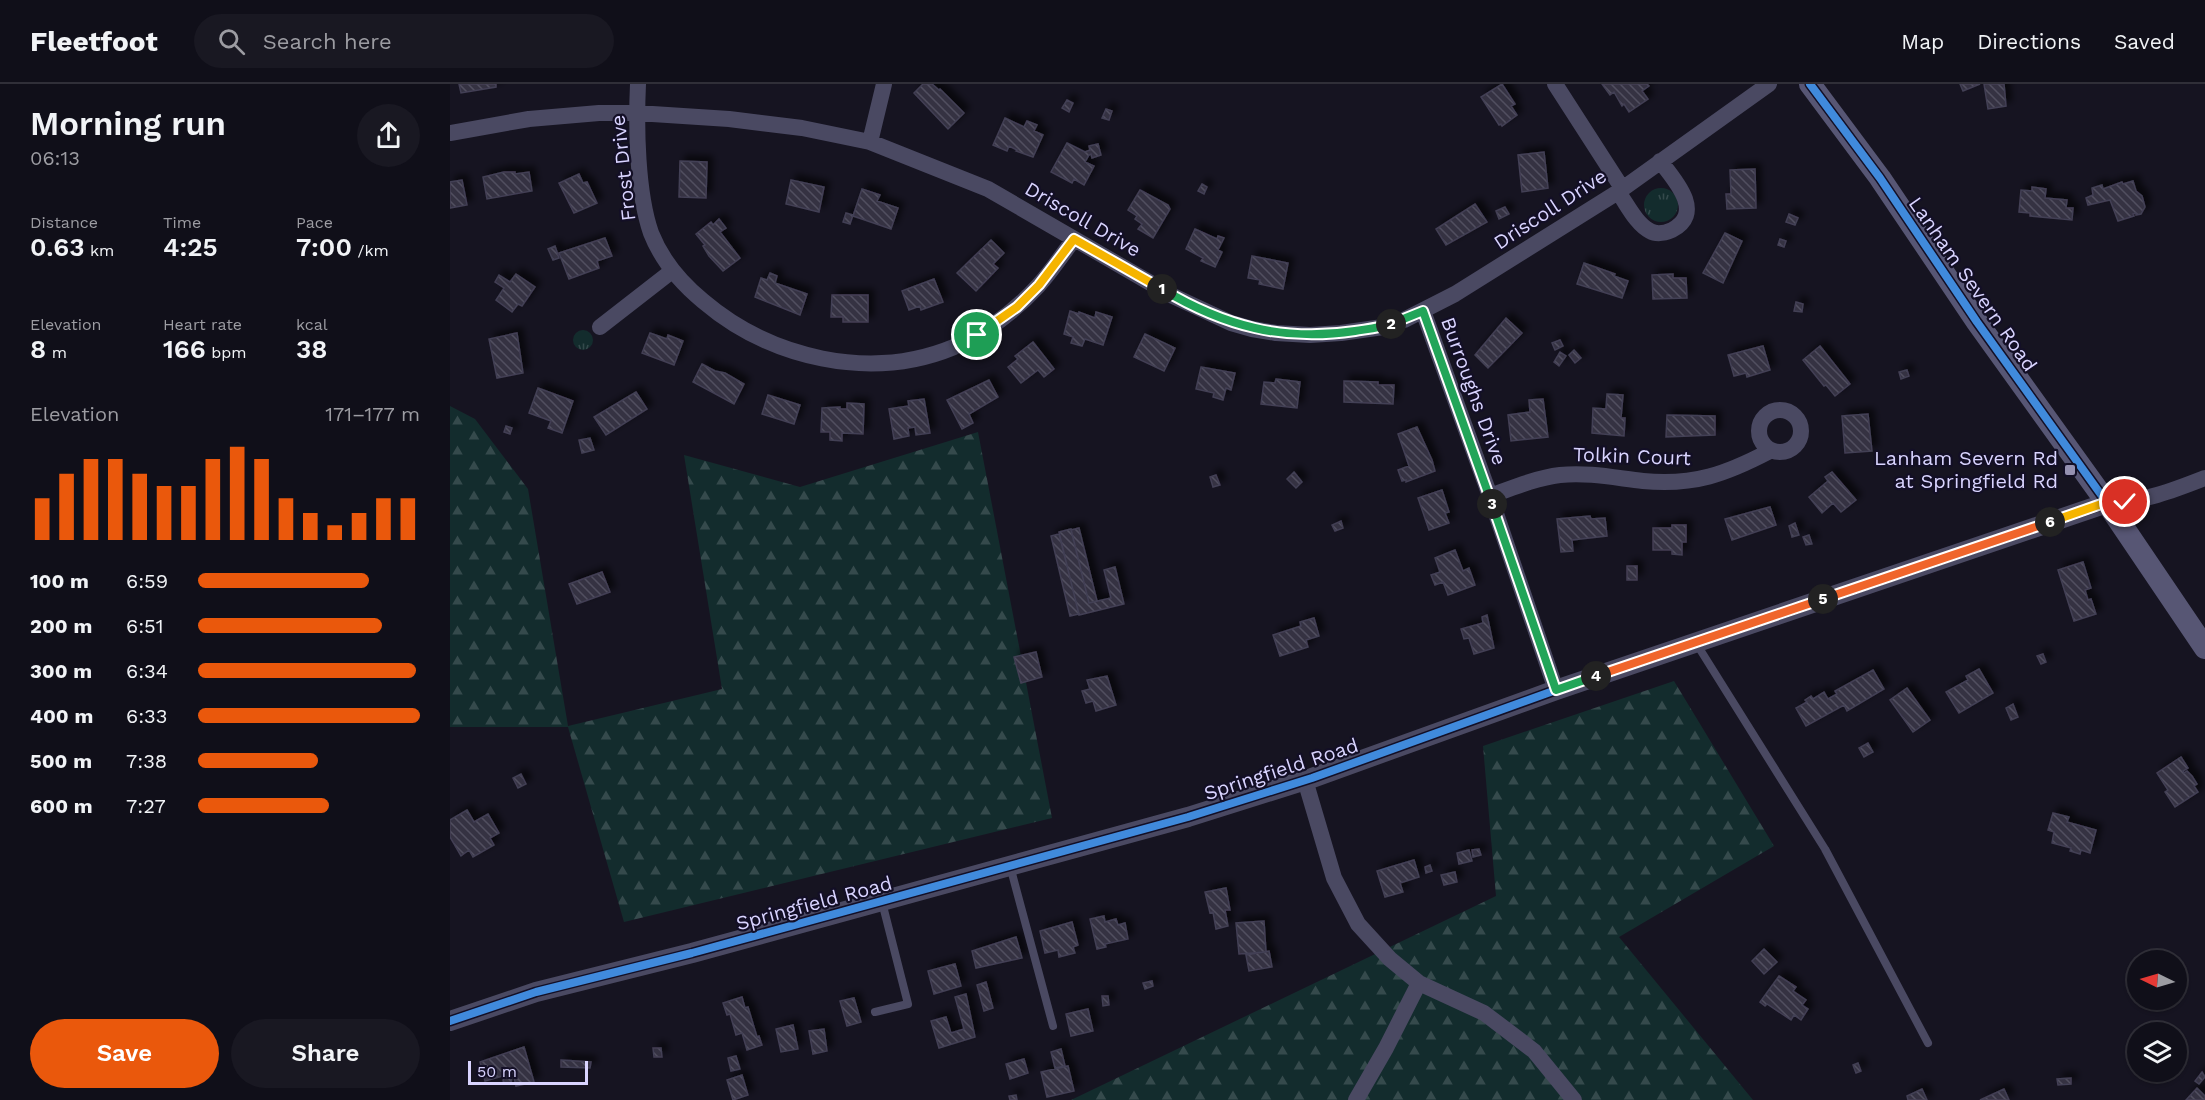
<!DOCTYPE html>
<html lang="en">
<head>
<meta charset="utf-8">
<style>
  body { margin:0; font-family:"Work Sans",sans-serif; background:#191822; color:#f1f3f6; height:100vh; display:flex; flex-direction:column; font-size:22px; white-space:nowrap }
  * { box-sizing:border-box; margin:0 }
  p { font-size:20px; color:#9c9ca2 }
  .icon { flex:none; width:33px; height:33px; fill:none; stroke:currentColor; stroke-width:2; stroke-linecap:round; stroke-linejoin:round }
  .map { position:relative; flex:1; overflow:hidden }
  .panel { display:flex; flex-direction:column; background:#100f19; width:450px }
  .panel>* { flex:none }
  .needle { width:39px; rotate:275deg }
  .fabs { position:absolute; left:1677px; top:866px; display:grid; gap:12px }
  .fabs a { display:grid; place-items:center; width:60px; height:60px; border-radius:50%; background:#100f19; box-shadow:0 2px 4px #0004,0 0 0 2px #302f38; font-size:30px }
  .scale { position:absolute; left:18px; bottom:15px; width:120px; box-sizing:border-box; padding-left:6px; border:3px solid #d9d4ff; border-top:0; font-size:16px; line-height:21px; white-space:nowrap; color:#d9d4ff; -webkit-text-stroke:4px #130f26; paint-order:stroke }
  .pin { position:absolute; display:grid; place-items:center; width:51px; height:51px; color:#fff; margin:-26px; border:3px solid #fff; border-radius:50%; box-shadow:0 2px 6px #0007 }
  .km { position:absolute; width:30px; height:30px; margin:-15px; border-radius:50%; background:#222; color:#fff; font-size:16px; line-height:30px; text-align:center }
  .round { display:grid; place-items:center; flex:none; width:63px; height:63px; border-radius:32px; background:#191822 }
  .summary { display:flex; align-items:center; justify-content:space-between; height:102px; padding:0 30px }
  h1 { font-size:33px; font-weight:600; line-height:45px }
  .metrics { display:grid; grid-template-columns:repeat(3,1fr); gap:9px; height:102px; padding:6px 30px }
  .metrics div { display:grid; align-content:center }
  .metrics b { font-size:26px; font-weight:600 }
  .metrics small { font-size:16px; font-weight:400 }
  .metrics p { font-size:16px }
  .chart { height:168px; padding:12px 30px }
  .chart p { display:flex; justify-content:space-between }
  .chart svg { width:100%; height:108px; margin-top:6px; stroke:#ea580c; stroke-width:6 }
  .button { display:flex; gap:12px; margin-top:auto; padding:12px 30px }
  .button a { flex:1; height:69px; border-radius:36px; background:#ea580c; color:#fff; font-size:24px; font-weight:600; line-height:69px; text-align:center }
  .button a+a { background:#191822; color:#f1f3f6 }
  ul { padding:0 30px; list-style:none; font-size:20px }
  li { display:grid; grid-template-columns:96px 72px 1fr; align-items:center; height:45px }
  li i { height:15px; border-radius:8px; background:#ea580c }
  header { display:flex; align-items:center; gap:36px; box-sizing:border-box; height:84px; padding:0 30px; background:#100f19; border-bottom:2px solid #302f38 }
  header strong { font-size:28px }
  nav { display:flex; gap:33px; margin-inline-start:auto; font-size:21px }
  .search { width:420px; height:54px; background:#191822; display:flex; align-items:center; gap:15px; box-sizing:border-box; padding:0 21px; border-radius:33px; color:#9c9ca2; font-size:22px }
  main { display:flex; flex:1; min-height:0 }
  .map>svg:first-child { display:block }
  .grass { fill:url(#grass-tufts) }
  .forest { fill:url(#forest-firs) }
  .building { fill:url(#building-back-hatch); stroke:#433f54; stroke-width:1.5; filter:url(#shadow) }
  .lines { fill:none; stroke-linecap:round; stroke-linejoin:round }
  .service { stroke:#4a4962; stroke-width:8 }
  .minor { stroke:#4a4962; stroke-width:16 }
  .tertiary { stroke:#4a4962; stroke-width:20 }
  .secondary { stroke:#575674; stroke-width:22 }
  .cycleway-casing { stroke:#130f26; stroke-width:11 }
  .cycleway { stroke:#408adc; stroke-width:8 }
  .split-1-casing { stroke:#fff; stroke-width:12 }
  .split-2-casing { stroke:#fff; stroke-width:12 }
  .split-3-casing { stroke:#fff; stroke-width:12 }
  .split-4-casing { stroke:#fff; stroke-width:12 }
  .split-5-casing { stroke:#fff; stroke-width:12 }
  .split-6-casing { stroke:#fff; stroke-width:12 }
  .split-7-casing { stroke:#fff; stroke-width:12 }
  .split-1 { stroke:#f5b400; stroke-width:8 }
  .split-2 { stroke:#22a559; stroke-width:8 }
  .split-3 { stroke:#22a559; stroke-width:8 }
  .split-4 { stroke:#22a559; stroke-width:8 }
  .split-5 { stroke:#f0652b; stroke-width:8 }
  .split-6 { stroke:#f0652b; stroke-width:8 }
  .split-7 { stroke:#f5b400; stroke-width:8 }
  .poi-dot { fill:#9591b1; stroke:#130f26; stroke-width:2 }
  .labels { text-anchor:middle; stroke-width:4.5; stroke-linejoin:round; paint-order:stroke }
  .street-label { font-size:20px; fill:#d9d4ff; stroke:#130f26 }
  .poi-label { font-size:20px; fill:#d9d4ff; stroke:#130f26; text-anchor:end }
</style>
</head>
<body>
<header>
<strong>Fleetfoot</strong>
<div class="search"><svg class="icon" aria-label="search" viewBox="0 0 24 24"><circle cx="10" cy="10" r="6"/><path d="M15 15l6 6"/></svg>Search here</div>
<nav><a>Map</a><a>Directions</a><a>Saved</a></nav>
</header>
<main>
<section class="panel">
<div class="summary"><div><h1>Morning run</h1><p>06:13</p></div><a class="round"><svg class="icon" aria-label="share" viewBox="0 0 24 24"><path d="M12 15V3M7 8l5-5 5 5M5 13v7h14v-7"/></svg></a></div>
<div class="metrics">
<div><p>Distance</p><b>0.63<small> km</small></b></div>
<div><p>Time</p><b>4:25</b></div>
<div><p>Pace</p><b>7:00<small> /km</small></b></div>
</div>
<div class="metrics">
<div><p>Elevation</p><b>8<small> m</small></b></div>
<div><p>Heart rate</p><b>166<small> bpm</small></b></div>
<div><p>kcal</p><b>38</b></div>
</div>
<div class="chart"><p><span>Elevation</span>171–177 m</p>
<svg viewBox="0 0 160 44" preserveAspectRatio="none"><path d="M5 44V27M15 44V17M25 44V11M35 44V11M45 44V17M55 44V22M65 44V22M75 44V11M85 44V6M95 44V11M105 44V27M115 44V33M125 44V38M135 44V33M145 44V27M155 44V27"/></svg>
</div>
<ul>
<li><b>100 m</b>6:59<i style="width:77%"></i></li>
<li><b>200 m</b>6:51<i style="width:83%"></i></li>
<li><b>300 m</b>6:34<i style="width:98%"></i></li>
<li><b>400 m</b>6:33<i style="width:100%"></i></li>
<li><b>500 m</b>7:38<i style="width:54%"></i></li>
<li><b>600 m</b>7:27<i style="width:59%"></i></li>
</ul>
<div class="button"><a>Save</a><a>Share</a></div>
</section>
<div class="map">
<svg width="1755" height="1016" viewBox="0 0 1755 1016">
  <defs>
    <pattern id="grass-tufts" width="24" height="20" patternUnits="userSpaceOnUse" patternTransform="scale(1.5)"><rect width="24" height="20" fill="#132c2d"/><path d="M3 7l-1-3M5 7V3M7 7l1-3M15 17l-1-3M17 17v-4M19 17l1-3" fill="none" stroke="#354a4c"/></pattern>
    <pattern id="forest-firs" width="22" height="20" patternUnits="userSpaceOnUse" patternTransform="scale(1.5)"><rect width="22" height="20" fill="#132c2d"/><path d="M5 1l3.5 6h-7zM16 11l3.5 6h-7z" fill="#354a4c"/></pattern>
    <pattern id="building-back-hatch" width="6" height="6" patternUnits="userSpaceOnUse" patternTransform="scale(1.5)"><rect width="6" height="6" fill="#343243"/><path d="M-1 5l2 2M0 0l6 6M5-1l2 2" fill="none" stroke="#514f5f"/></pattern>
    <filter id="shadow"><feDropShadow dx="5.5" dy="-5.5" stdDeviation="3" flood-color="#0009"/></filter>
  </defs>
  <rect width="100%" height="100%" fill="#161421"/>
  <path class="grass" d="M1194 121a17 17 0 1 1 34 0a17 17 0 1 1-34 0Z
    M123 256a10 10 0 1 1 20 0a10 10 0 1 1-20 0Z"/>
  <path class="forest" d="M0 322 25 335 78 405 118 642 272 605 234 371 350 403 528 348 602 734 174 838 118 643H0Z
    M1224 597 1324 762 1169 853 1303 1016H621L1046 812 1033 662Z"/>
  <path class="building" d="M9 0H46V3L11 9Z
    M473 0H482L489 6 490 5 514 29 498 45 464 9Z
    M1052 0 1065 20 1061 22 1067 31 1052 42 1051 40 1049 41 1031 13Z
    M1152 0H1197L1199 2 1192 7 1198 15 1179 28 1174 20 1172 22 1164 8 1160 11Z
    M1510 0H1530L1513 7Z
    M1534 0H1554L1556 22 1538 25Z
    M617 16 623 19 619 28 612 24Z
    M656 25 662 27 659 36 652 34Z
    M555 34 574 43 577 37 587 41 584 47 593 51 583 73 566 67 567 66 559 62 557 67 543 61Z
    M617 59 635 68 640 66 639 62 648 60 651 71 642 74 641 70 639 71 635 78 644 82 634 101 624 95 622 99 601 88Z
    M1094 68 1098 104 1072 108 1068 71Z
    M230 77 257 78 256 114 229 113Z
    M1305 85 1306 124 1277 125 1276 110H1281L1280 86Z
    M54 88H65V90L79 88 82 107 37 115 33 93Z
    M129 90 133 99 137 98 147 119 124 129 109 99Z
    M12 96 17 121 0 124V98Z
    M341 96 374 103 369 128 336 120Z
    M1683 97 1686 107 1692 112 1695 123 1691 130 1686 131V129L1683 130 1684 132 1668 137 1660 116 1638 121 1636 114 1643 111 1642 104 1652 101 1653 105 1672 98 1673 100Z
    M752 100 757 103 754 110 748 107Z
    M1582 103 1596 105 1595 114 1617 116 1616 124H1623L1622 136 1580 132V129L1569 128 1571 106 1582 107Z
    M412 105 430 111 427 117 448 124 441 145 403 132Z
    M690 106 718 121 720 125 703 154 688 145 692 140 685 135 687 132 678 126Z
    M1025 120 1037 138 996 161 986 145Z
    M1055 123 1059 130 1049 135 1046 127Z
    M396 129 403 131 400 140 393 138Z
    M1339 130 1348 134 1345 141 1336 138Z
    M269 135 276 144 270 148 290 174 273 187 259 172 253 162 255 161 246 150 261 138 263 141Z
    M745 145 767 155 768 152 774 154 768 166 772 168 765 183 751 177 753 174 736 165Z
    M1275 149 1292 157 1273 199 1253 189Z
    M155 154 162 172 147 177 149 184 119 195 109 169Z
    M1330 155 1336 157 1334 163 1328 161Z
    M541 156 554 169 543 180 548 184 526 207 507 189Z
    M105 162 109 174 103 176 98 165Z
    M802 172 838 179 833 205 809 200 810 196 798 194Z
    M1134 179 1165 190 1164 192 1178 197 1172 214 1127 200Z
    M320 189 327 192 325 199 357 210 350 231 305 213 311 194 317 196Z
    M66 190 85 203 72 222 68 220 62 228 46 216 54 204 45 198 49 191 60 198Z
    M1223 190V194H1236L1237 214 1203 215 1202 191Z
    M484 195 493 218 471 226 470 222 459 226 452 207Z
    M382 211H418V238H393V233H381Z
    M1346 218 1353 220 1352 228 1344 227Z
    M620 227 629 230V228L645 234 646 228 662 233 653 261 635 255 632 262 621 259 623 253 614 250Z
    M1056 234 1072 249 1038 284 1025 271Z
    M67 249 73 289 47 294 39 255Z
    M200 249 217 255 218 251 233 257 224 281 192 269Z
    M695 250 725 264 714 287 684 273Z
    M1110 256 1113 262 1105 266 1102 259Z
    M583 258 604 285 594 293 588 286 571 299 558 283 568 275 565 272Z
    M1313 262 1320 286 1297 293 1296 289 1284 292 1278 271Z
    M1370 262 1400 300 1385 312 1376 301 1374 302 1353 276Z
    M1124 266 1131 274 1125 279 1119 271Z
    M1110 268 1116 272 1109 282 1104 278Z
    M252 280 265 287 275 289 294 300 284 320 243 298Z
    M751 283 785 289 781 306 776 304 773 316 763 313 764 309 746 305Z
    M1457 286 1459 292 1451 295 1449 288Z
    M826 295 850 298 847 324 811 320 814 298 825 299Z
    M539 296 548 313 519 330 523 339 512 345 497 316Z
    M894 297 928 298V301H944L943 320 894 318Z
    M88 304 123 317 112 349 98 344 101 337 79 329Z
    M186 308 197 325 156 351 144 333Z
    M1157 310 1173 311 1171 334H1175L1174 352 1142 349 1143 324 1156 325Z
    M318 311 350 321 344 340 312 330Z
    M474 315 480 349 466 351 465 343 458 344 459 352 444 355 439 325 459 322 458 317Z
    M1093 315 1098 353 1061 357 1058 331 1080 328 1079 316Z
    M397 319 414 320 413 350 392 349V357L380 356V348H371L372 324 390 323V325H397Z
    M1418 330 1422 367 1395 369 1392 332Z
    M1217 331 1265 332V351L1216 353Z
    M56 342 62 344 60 350 54 348Z
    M967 343 982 376 985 387 956 398V396L952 397 948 386 959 382 948 350Z
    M140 354 144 366 132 369 129 356Z
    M844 388 852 398 846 404 837 395Z
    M1382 388 1406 416 1391 428 1383 419 1372 429 1359 413 1378 397 1375 393Z
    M766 391 770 401 763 403 760 393Z
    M992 406 999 428 995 429 999 439 979 446 968 414Z
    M1320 423 1326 441 1282 456 1275 435Z
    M1140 432 1141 435 1155 434 1157 452 1122 456 1123 467 1111 468 1107 435Z
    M891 437 893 444 885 447 882 441Z
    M1345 439 1349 451 1342 453 1339 442Z
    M1222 441H1236V458H1232V471L1222 470V466H1203V444H1222Z
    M629 444 647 517 639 519 621 446Z
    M621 445 639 519 661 514 654 486 665 483 674 520 629 531 609 448Z
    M609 450 629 530 620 532 601 452Z
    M1359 451 1362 460 1356 461 1353 453Z
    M1005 466 1013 487 1019 484 1025 501 998 511 993 498 985 501 981 491 990 488 985 474Z
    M1633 478 1641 504 1635 506 1638 516 1641 515 1646 530 1624 537 1608 486Z
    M1177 482H1187V496H1177Z
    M152 488 160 508 127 520 119 500Z
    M1037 531 1044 564 1024 570 1019 554 1014 555 1011 545 1033 539 1032 533Z
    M864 534 869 552 856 556 858 563 830 572 823 551 851 542 850 538Z
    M586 568 592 593 571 599 564 573Z
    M1593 570 1596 578 1591 580 1587 572Z
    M1529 585 1543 609 1509 629 1496 608 1518 596 1516 592Z
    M1423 586 1434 605 1397 627 1394 621 1356 642 1346 624 1357 618 1355 616 1361 612 1363 615 1374 608 1378 615 1387 610 1385 607Z
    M657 592 666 621 646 627 643 617 636 619 632 607 640 605 637 596Z
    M1457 604 1480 636 1463 648 1440 616Z
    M1563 620 1568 633 1561 636 1556 624Z
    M1418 659 1423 668 1414 673 1409 664Z
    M1731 673 1738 684 1733 687 1734 689 1737 687 1742 692 1747 700 1744 702 1748 708 1725 723 1715 708 1718 706 1707 689Z
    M71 690 76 700 68 704 63 694Z
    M17 726 24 738 38 730 49 749 40 754 44 761 23 773 19 766 11 772 0 753V736Z
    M1603 729 1619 733 1617 738 1646 746 1640 769 1631 766 1630 770 1620 767 1621 764 1602 759 1604 748 1598 746Z
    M1029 765 1031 771 1023 773 1022 766Z
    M1019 766 1022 777 1009 780 1007 769Z
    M964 776 969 793 950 799 953 808 935 813 927 787Z
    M980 781 982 787 976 789 975 783Z
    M1005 788 1007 798 994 801 991 791Z
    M776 804 780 826H775L778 842 766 845 763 828 760 829 755 808Z
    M654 832 655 838 666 835 668 841 675 839 678 855 655 860 656 863 647 865 640 835Z
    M814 837 816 868 789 870 786 839Z
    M622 838 628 861 623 863 625 869 609 873 608 866 595 869 590 847Z
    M566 853 572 874 526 884 522 867Z
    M1314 865 1327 878 1314 890 1302 877Z
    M819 867 822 883 799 887 796 871Z
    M505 880 511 902 484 910 478 887Z
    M1329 892 1346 903 1343 907 1356 916 1352 921 1358 925 1351 936 1344 931 1341 936 1317 920 1315 922 1310 918Z
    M702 897 703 902 695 905 693 899Z
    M536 898 543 924 534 927 527 901Z
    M516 910 525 953 489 964 481 937 496 933 501 949 514 945 505 913Z
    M652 912H658L659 921 653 922Z
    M292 913 295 924 298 923 307 953 309 952 312 961 297 966 292 949 286 951 280 930 277 931 273 919Z
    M404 914 411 938 397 942 390 917Z
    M638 925 643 947 621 952 616 930Z
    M343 941 348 965 331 968 326 945Z
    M374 945 377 967 363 970 359 947Z
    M74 963 84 998 66 1002 63 989 35 997 30 978Z
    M203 964H211L212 973H204Z
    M611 965 615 982 605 984 601 968Z
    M286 972 290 985 281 987 278 974Z
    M574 975 578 989 560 995 556 980Z
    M111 976 141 978 140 984 111 983Z
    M1408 979 1411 987 1406 989 1403 981Z
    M618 982 624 1007 597 1013 591 988Z
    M1752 988 1755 993 1749 1000 1745 997Z
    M59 990 62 994 61 999 56 1000 53 997 54 992Z
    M292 991 298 1011 283 1016 277 996Z
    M1621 994V1000L1608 1001 1607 995Z
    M1747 1004 1755 1012V1016H1736Z
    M1472 1005 1477 1016H1458L1457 1012Z
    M1554 1005 1559 1016H1530Z
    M566 1011 567 1016H560L559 1012Z"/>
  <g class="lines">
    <path class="service" d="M1246 559 1375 765 1478 959
      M560 782 603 942
      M425 928 458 920 432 818"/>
    <path class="minor" d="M188 0C186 43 187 109 201 149 212 177 230 198 253 217 320 274 420 298 504 263 535 249 565 227 588 202 601 188 612 171 624 155
      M1105 0 1172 104
      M0 49 79 35 149 29H187L279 35 352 44 420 58 538 105 723 212 781 239 802 245 826 249 860 251 891 249 933 243 954 236 1005 210 1168 108 1319 0
      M420 58 434 0
      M1168 108C1177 120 1186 140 1200 147 1207 151 1215 149 1222 146 1255 129 1225 96 1210 77
      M973 227 1040 412 1106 606
      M150 243 222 187
      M1309 347a21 21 0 1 1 42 0a21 21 0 1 1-42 0Z
      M1040 412C1062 404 1086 394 1110 391 1138 388 1166 394 1193 397 1244 402 1276 390 1320 367
      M1657 419C1693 418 1722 407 1755 394
      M855 696 884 794 908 840 940 875 969 899 1034 929 1084 967 1124 1016
      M906 1016 936 964 969 899"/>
    <path class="tertiary" d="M0 937 86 908 242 869 738 733 862 694 1106 606 1657 419"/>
    <path class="secondary" d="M1360 0 1430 94 1527 238 1657 419 1755 564"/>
    <defs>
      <path id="cycleway" d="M0 937 86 908 242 869 738 733 862 694 1106 606 1657 419 1527 238 1430 94 1360 0"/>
    </defs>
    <use href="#cycleway" class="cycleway-casing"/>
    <use href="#cycleway" class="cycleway"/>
  </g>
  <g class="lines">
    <defs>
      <path id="split-1" d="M527 251 567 223 589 201 624 155 712 205"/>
      <path id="split-2" d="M712 205C774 242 833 258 905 247 917 245 929 244 941 240"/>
      <path id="split-3" d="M941 240 973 227 1042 420"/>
      <path id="split-4" d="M1042 420 1106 606 1146 592"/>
      <path id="split-5" d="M1146 592 1373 515"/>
      <path id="split-6" d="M1373 515 1600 438"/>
      <path id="split-7" d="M1600 438 1657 418H1675"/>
    </defs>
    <use href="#split-1" class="split-1-casing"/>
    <use href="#split-2" class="split-2-casing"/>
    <use href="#split-3" class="split-3-casing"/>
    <use href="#split-4" class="split-4-casing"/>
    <use href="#split-5" class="split-5-casing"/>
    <use href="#split-6" class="split-6-casing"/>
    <use href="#split-7" class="split-7-casing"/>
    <use href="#split-1" class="split-1"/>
    <use href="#split-2" class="split-2"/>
    <use href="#split-3" class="split-3"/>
    <use href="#split-4" class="split-4"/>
    <use href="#split-5" class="split-5"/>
    <use href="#split-6" class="split-6"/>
    <use href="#split-7" class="split-7"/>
  </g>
  <rect class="poi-dot" x="1614" y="380" width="12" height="12" rx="3"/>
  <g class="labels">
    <g class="street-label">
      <text transform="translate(173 84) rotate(-96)" y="7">Frost Drive</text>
      <text transform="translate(1100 125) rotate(-33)" y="7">Driscoll Drive</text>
      <text transform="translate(633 135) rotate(30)" y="7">Driscoll Drive</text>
      <text transform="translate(1523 200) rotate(55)" y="7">Lanham Severn Road</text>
      <text transform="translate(1024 307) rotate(70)" y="7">Burroughs Drive</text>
      <text transform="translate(1182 372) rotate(2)" y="7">Tolkin Court</text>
      <text transform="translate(831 685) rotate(-18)" y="7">Springfield Road</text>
      <text transform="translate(364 819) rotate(-15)" y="7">Springfield Road</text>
    </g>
    <g class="poi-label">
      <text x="1608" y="381">Lanham Severn Rd<tspan x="1608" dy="23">at Springfield Rd</tspan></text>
    </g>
  </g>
</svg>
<div class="fabs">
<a><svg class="needle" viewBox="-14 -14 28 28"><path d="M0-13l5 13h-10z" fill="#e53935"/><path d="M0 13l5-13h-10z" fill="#9c9ca2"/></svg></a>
<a><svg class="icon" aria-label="layers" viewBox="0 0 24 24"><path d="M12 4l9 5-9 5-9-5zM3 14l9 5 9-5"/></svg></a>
</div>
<div class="scale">50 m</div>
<div class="pin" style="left:527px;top:251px;background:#1e9e55"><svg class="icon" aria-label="arrive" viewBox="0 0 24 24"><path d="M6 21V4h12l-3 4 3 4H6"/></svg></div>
<div class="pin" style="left:1675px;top:418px;background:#d93025"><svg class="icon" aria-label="check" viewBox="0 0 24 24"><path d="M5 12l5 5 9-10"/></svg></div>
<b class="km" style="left:712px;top:205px">1</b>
<b class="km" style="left:941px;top:240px">2</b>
<b class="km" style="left:1042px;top:420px">3</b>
<b class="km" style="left:1146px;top:592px">4</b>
<b class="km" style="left:1373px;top:515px">5</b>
<b class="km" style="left:1600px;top:438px">6</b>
</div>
</main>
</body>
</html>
